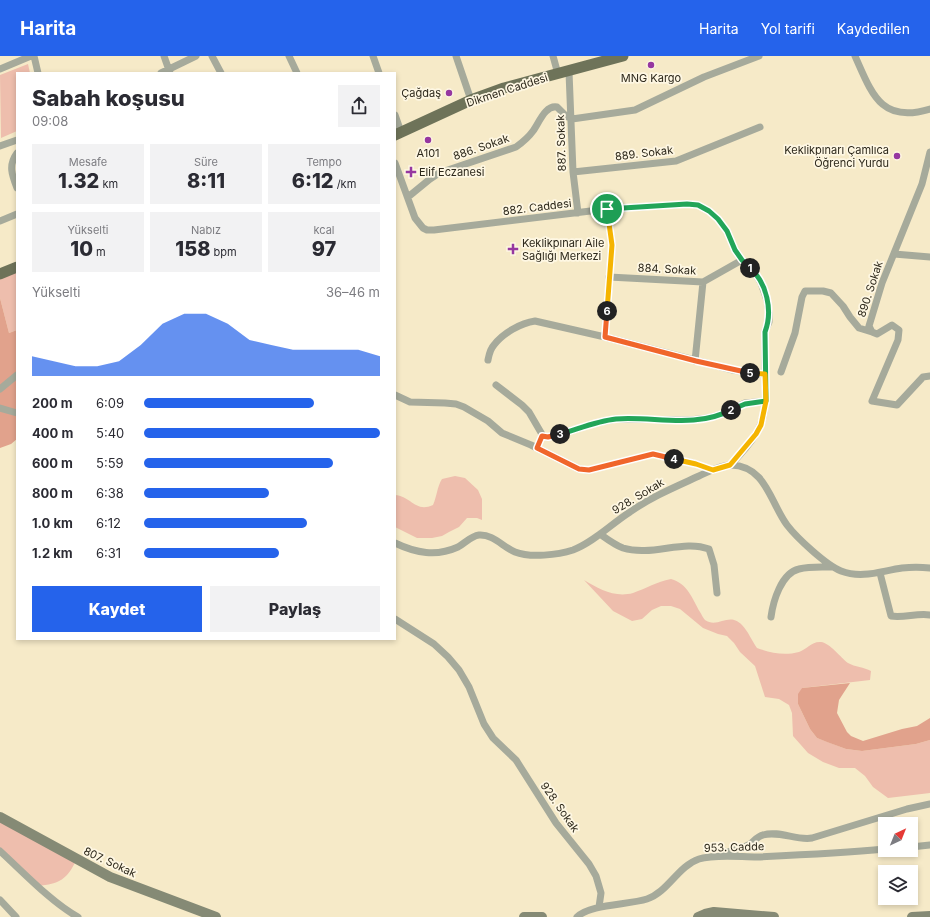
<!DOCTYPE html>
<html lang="tr">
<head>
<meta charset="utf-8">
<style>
  body { margin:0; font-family:Inter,sans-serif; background:#f2f2f3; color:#2b2b33; height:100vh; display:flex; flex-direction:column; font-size:15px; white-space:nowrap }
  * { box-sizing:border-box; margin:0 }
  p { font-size:13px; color:#7c7c81 }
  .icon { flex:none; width:22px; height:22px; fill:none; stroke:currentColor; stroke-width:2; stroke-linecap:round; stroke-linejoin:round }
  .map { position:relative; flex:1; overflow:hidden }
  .sheet { position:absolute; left:16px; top:16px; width:380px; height:568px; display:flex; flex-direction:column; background:#fff; border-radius:0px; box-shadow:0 2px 6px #0003 }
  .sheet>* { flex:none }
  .needle { width:26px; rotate:43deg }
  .tools { position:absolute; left:878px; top:761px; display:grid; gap:8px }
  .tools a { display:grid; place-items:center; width:40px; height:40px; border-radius:0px; background:#fff; box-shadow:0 2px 6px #0003; font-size:20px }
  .pin { position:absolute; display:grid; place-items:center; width:34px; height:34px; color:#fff; margin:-17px; border:2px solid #fff; border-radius:50%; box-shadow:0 1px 4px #0007 }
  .km { position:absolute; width:20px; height:20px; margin:-10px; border-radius:50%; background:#222; color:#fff; font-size:11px; line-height:20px; text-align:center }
  .round { display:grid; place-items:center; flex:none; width:42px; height:42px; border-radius:0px; background:#f2f2f3 }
  .head { display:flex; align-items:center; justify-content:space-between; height:68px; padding:0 16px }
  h1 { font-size:22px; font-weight:800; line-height:30px }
  .figures { display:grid; grid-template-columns:repeat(3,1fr); gap:6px; height:68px; padding:4px 16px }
  .figures div { display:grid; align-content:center; border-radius:0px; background:#f2f2f3; text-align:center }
  .figures b { font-size:20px; font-weight:800 }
  .figures small { font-size:11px; font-weight:400 }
  .figures p { font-size:11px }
  .chart { height:112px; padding:8px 16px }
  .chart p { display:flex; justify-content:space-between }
  .chart svg { width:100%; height:72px; margin-top:4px; fill:#2563eb; opacity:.7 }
  .primary-button { display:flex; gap:8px; margin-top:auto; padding:8px 16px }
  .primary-button a { flex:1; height:46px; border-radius:0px; background:#2563eb; color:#fff; font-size:16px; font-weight:800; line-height:46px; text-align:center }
  .primary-button a+a { background:#f2f2f3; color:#2b2b33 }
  ul { padding:0 16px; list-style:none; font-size:13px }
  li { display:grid; grid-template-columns:64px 48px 1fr; align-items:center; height:30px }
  li i { height:10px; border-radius:5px; background:#2563eb }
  header { display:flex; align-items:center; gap:24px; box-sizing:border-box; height:56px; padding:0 20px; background:#2563eb; color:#fff }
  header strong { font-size:19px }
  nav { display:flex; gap:22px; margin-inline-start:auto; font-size:14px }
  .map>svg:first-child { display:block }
  .green { fill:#eebead }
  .forest { fill:#e1a28c }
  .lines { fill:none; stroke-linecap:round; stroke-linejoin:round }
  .street { stroke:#a6aa9b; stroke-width:7 }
  .secondary { stroke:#858a75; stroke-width:10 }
  .primary { stroke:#6e7359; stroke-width:11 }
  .split-1-casing { stroke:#fff; stroke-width:8 }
  .split-2-casing { stroke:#fff; stroke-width:8 }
  .split-3-casing { stroke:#fff; stroke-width:8 }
  .split-4-casing { stroke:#fff; stroke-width:8 }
  .split-5-casing { stroke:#fff; stroke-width:8 }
  .split-6-casing { stroke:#fff; stroke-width:8 }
  .split-7-casing { stroke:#fff; stroke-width:8 }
  .split-1 { stroke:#22a559; stroke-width:5 }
  .split-2 { stroke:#22a559; stroke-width:5 }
  .split-3 { stroke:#22a559; stroke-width:5 }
  .split-4 { stroke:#f0652b; stroke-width:5 }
  .split-5 { stroke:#f5b400; stroke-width:5 }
  .split-6 { stroke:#f0652b; stroke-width:5 }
  .split-7 { stroke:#f5b400; stroke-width:5 }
  .poi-dot { fill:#9637a0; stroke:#fef7e3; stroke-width:1.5 }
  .labels { text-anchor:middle; stroke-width:3.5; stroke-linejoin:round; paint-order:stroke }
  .poi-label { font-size:11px; fill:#2d281b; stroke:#fef7e3 }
  .street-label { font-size:11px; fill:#2d281b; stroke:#fef7e3 }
</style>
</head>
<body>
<header>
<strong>Harita</strong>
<nav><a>Harita</a><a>Yol tarifi</a><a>Kaydedilen</a></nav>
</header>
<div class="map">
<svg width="930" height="861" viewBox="0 0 930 861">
  <rect width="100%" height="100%" fill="#f6eac8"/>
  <path class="green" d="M28 8 30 17H17V75L1 82 0 19Z
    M17 211V274L9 277 0 242V218Z
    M455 420 465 422 478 434 482 443V464L477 462H467L459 471 449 476 442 480 432 482H417L395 471V439C411 440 415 457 433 449 437 440 437 431 442 423Z
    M671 523C688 528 692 542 700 556 702 559 703 562 705 564 718 573 729 555 742 569 748 575 752 585 757 592 771 597 784 600 799 596 807 593 812 585 821 586 830 587 841 602 848 607 855 611 864 611 871 615L870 624 802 632 798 648 810 673 817 682 846 693 862 695 916 688 930 684V737L888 742 873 731 865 720 855 712H839L823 706 808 697 793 680 792 657 789 649 779 643 765 641 755 610 740 596 734 587 727 580 718 578 703 572 680 553 671 550H661L652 554 642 563 632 565 613 555 584 524C599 533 615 542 633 537 647 532 656 526 671 523Z
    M0 761 76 804C68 823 59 828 38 830L0 795Z"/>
  <path class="forest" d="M0 242 9 277 17 274V383L11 388 0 392Z
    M850 627 839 644 837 657 847 676 851 680 863 685 902 673 917 670 930 662V684L916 688 862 695 846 693 827 686 817 682 810 673 798 648V638L802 632Z"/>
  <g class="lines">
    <path class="street" d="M34 0 38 17
      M164 0 170 17
      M212 0 221 17
      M289 0 297 17
      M373 0 379 17
      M456 0 471 44
      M553 0 558 18
      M855 0C872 38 881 68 930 53
      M0 13 31 0
      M569 16 573 116 578 157
      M161 17 196 0
      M395 59 401 76
      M0 90 17 84
      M930 96 922 128 882 227 869 270 872 276 877 278 892 269 899 274 898 284 872 345 897 349 923 321 930 320
      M17 97C8 109 12 119 17 132
      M395 107 415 162 423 172 427 174H434L607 153 687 148 698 149 709 155 718 163 727 175 735 194 742 204 753 214 761 227 767 244 769 257V266L765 275V319
      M573 116 676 105 760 71
      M408 141 430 123 439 117 516 91C523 86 528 82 533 75 539 67 545 49 557 51L566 60 572 63 635 54 704 21 759 0
      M0 165 17 158
      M894 198 930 201
      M609 221 703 226 742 204
      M605 281 612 189 607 153
      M488 304C489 299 490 293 494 289 503 277 521 267 535 265L605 281 733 314 765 319C766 337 767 357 758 374 752 387 740 398 731 409
      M695 305 703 226
      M781 316 795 277 802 241 805 235H823L831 237 843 250 850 261 859 272 872 276
      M496 329 522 349 529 356 543 380 548 381 600 366 616 363 690 364 708 362 725 357 745 347 766 345
      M0 333 17 319
      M395 339 410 346 445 347 456 348 464 351 488 365 502 377 531 389 579 413 589 414 653 398 696 408 713 414
      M0 352 17 357
      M600 478C607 483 615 489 623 492 652 501 683 483 709 493L714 509 717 537
      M395 487C416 497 436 501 458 491 465 487 471 480 479 479 493 478 503 491 515 496 530 502 558 499 573 494 594 486 611 468 630 456 651 441 675 431 699 420 708 416 720 409 731 409 766 410 770 446 787 469 797 482 826 509 841 515 862 523 881 515 902 512 911 511 921 511 930 512
      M880 517 891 560C904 562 917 557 930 559
      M771 561C773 546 781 517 799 513 810 510 822 511 833 511
      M395 563 434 588 448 601 459 614 469 631 484 668 493 682 516 704 556 767 589 808 596 820 601 837 599 851
      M911 791 930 789
      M0 795C22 815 52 847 78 861
      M721 798C730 795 741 793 750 788 754 785 758 780 763 779 779 774 797 785 812 782L907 753 930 748
      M0 844 16 861
      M577 861C590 848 628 849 647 843 668 836 678 810 699 803 715 798 740 801 757 801 800 799 842 797 885 793"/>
    <path class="secondary" d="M0 761 110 821 216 861
      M524 861H542
      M698 861 705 858 714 856 774 861
      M912 861 930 860"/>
    <path class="primary" d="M395 79 471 44 504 32 623 0
      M0 218 17 211"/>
  </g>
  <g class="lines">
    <defs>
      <path id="split-1" d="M607 153 687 148 698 149 709 155 718 163 727 175 735 194 742 204 750 212"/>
      <path id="split-2" d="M731 354 745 348 766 345 765 276C773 255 767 227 750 212"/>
      <path id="split-3" d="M560 378C578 373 597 365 616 363 654 360 695 373 731 354"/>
      <path id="split-4" d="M560 378 548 381 542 380 537 392 579 413 589 414 653 398 674 403"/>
      <path id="split-5" d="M674 403 696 408 713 414 730 409 756 378 761 369 766 345 765 318 750 317"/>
      <path id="split-6" d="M607 255 605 281 696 305 750 317"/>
      <path id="split-7" d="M607 153 612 189 607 255"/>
    </defs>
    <use href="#split-1" class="split-1-casing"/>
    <use href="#split-2" class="split-2-casing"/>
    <use href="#split-3" class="split-3-casing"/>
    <use href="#split-4" class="split-4-casing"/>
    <use href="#split-5" class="split-5-casing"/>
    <use href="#split-6" class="split-6-casing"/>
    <use href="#split-7" class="split-7-casing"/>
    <use href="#split-1" class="split-1"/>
    <use href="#split-2" class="split-2"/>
    <use href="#split-3" class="split-3"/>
    <use href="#split-4" class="split-4"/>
    <use href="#split-5" class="split-5"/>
    <use href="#split-6" class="split-6"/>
    <use href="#split-7" class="split-7"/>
  </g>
  <g class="poi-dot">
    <circle cx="651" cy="9" r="4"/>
    <circle cx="449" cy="37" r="4"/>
    <circle cx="428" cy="84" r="4"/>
    <circle cx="897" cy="100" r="4"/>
    <path d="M409 110h4v4h4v4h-4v4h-4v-4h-4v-4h4z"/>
    <path d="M511 187h4v4h4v4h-4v4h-4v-4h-4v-4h4z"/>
  </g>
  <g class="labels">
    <g class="poi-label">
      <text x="651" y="26">MNG Kargo</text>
      <text x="441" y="41" text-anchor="end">Çağdaş</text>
      <text x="889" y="98" text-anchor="end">Keklikpınarı Çamlıca<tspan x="889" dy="13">Öğrenci Yurdu</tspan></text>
      <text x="428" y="101">A101</text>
      <text x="419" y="120" text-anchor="start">Elif Eczanesi</text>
      <text x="522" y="191" text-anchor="start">Keklikpınarı Aile<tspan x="522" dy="13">Sağlığı Merkezi</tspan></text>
    </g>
    <g class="street-label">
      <text transform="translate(507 34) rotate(-18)" y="4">Dikmen Caddesi</text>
      <text transform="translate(561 87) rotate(-92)" y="4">887. Sokak</text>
      <text transform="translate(481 91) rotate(-19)" y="4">886. Sokak</text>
      <text transform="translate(644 97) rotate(-7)" y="4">889. Sokak</text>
      <text transform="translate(537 151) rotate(-7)" y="4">882. Caddesi</text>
      <text transform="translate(667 213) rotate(3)" y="4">884. Sokak</text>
      <text transform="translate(870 233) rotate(-72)" y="4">890. Sokak</text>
      <text transform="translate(638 440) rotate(-31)" y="4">928. Sokak</text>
      <text transform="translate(560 751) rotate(55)" y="4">928. Sokak</text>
      <text transform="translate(734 791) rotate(-2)" y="4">953. Cadde</text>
      <text transform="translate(110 806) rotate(25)" y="4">807. Sokak</text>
    </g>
  </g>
</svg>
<div class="tools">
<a><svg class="needle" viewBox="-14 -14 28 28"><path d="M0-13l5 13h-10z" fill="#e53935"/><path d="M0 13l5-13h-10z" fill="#7c7c81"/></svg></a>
<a><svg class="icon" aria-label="layers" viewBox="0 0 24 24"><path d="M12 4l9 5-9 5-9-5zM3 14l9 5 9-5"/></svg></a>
</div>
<div class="pin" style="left:607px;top:153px;background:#1e9e55"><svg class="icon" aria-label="arrive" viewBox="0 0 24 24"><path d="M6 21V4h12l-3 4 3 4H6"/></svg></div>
<b class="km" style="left:750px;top:212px">1</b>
<b class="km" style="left:731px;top:354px">2</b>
<b class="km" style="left:560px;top:378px">3</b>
<b class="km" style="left:674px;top:403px">4</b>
<b class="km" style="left:750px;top:317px">5</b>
<b class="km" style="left:607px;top:255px">6</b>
<section class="sheet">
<div class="head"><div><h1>Sabah koşusu</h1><p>09:08</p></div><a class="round"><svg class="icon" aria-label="share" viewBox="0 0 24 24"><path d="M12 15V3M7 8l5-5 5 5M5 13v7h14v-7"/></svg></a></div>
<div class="figures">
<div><p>Mesafe</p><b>1.32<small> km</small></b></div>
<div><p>Süre</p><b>8:11</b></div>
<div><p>Tempo</p><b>6:12<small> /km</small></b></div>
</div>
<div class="figures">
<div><p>Yükselti</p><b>10<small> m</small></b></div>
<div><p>Nabız</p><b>158<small> bpm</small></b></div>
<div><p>kcal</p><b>97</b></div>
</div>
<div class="chart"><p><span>Yükselti</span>36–46 m</p>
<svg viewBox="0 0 160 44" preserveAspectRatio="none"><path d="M0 44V32L10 35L20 38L30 38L40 35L50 25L60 12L70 6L80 6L90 12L100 22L110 25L120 28L130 28L140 28L150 28L160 32V44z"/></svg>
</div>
<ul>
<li><b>200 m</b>6:09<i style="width:72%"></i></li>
<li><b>400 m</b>5:40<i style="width:100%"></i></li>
<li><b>600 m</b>5:59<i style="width:80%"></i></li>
<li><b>800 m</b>6:38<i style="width:53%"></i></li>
<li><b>1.0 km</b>6:12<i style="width:69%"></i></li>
<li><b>1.2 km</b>6:31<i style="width:57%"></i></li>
</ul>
<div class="primary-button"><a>Kaydet</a><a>Paylaş</a></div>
</section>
</div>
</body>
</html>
